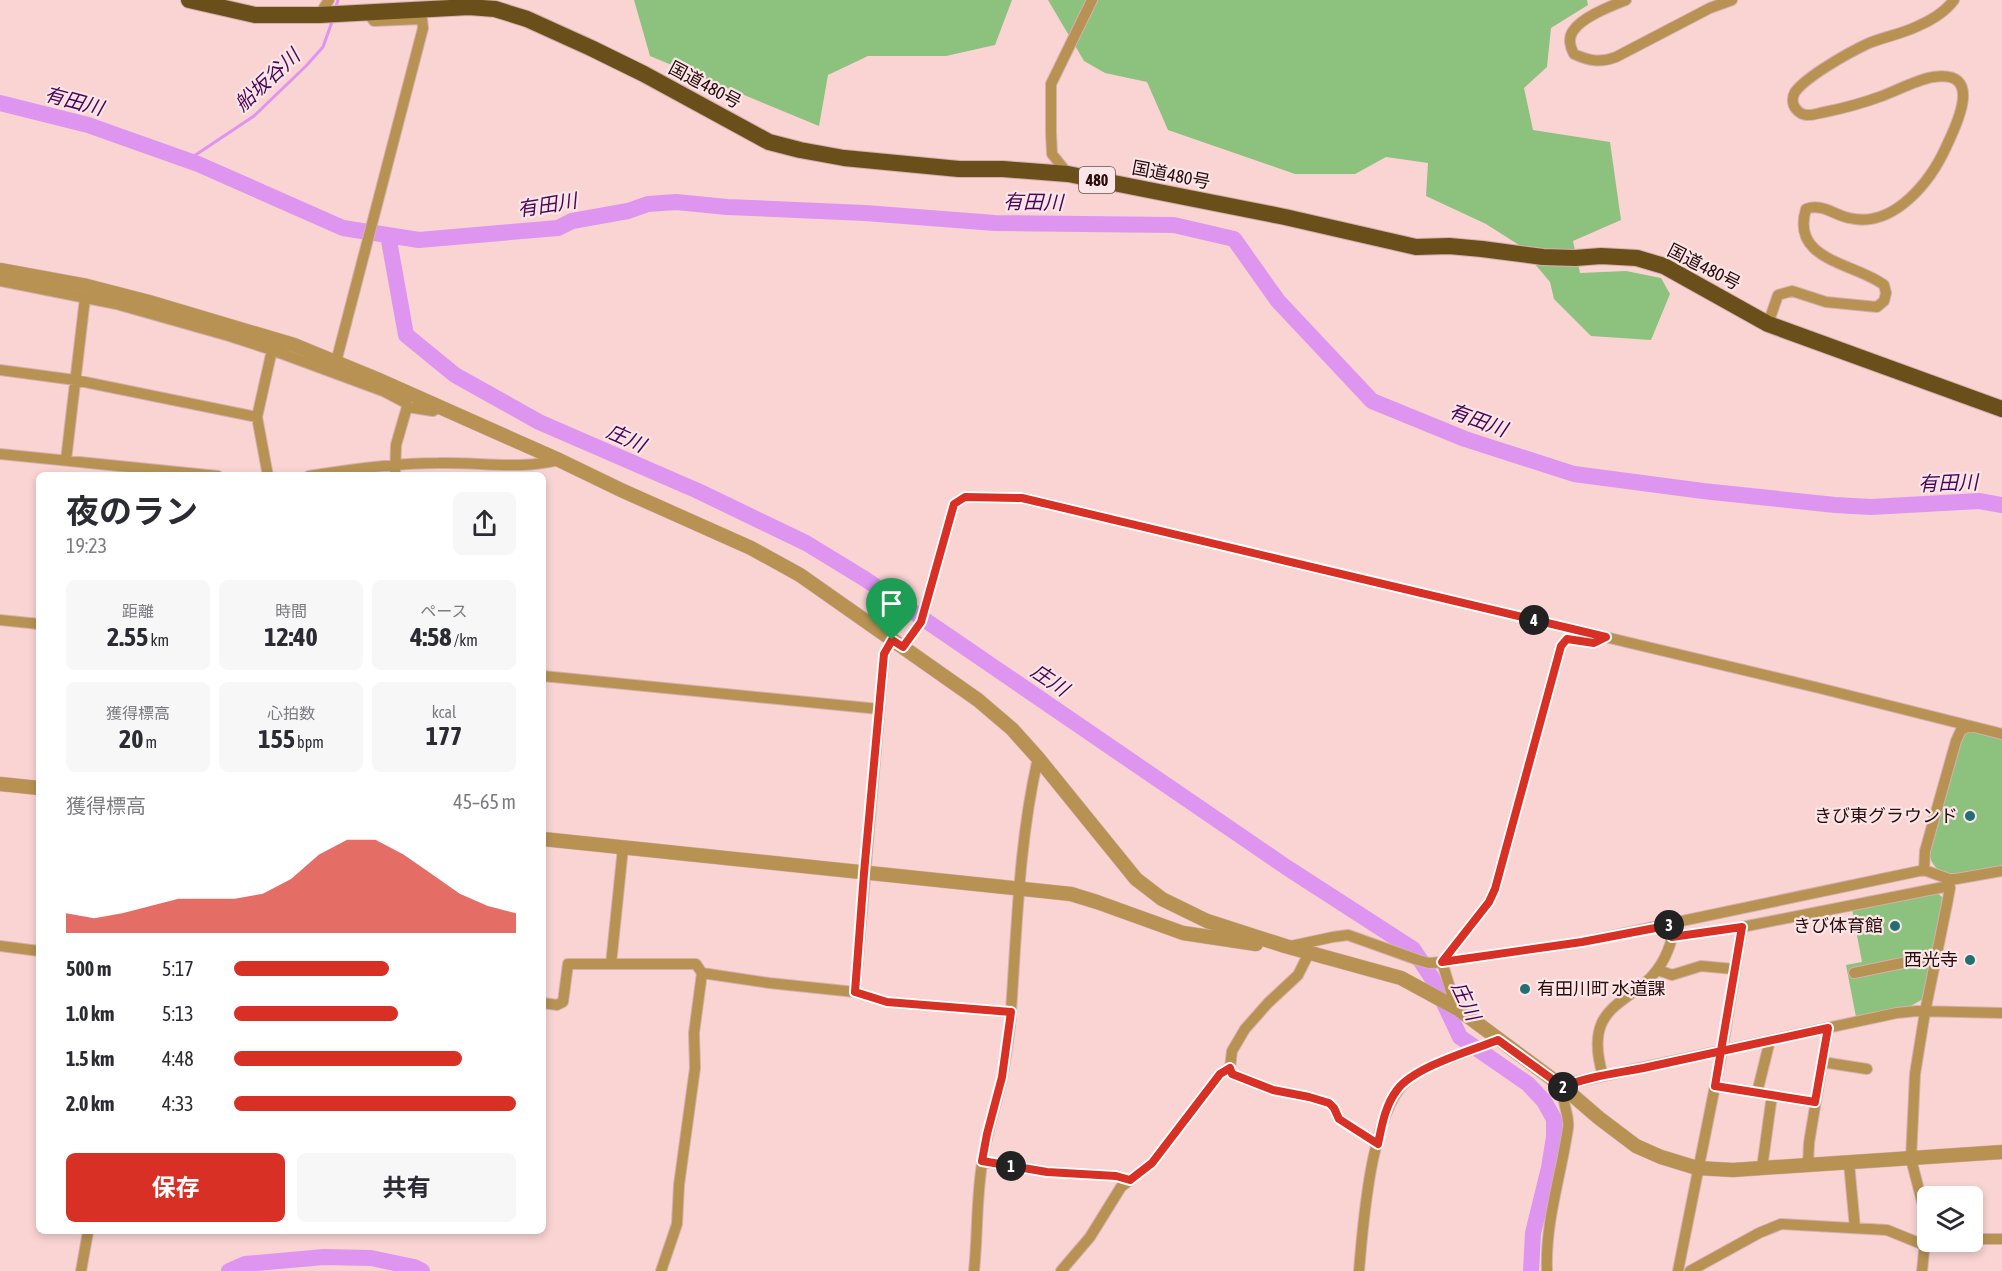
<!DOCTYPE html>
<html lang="ja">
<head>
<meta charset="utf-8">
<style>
  body { margin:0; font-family:"Asap Condensed","Noto Sans JP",sans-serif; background:#f7f7f7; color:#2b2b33; height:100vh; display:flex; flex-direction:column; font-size:22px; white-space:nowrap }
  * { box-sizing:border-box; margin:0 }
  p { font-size:20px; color:#7c7c81 }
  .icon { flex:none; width:33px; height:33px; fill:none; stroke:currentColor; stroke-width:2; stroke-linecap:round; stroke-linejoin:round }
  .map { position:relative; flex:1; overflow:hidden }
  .side { position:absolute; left:36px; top:472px; width:510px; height:762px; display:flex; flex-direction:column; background:#fff; border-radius:9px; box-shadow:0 3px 9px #0003 }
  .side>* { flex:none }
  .controls { position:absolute; left:1917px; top:1186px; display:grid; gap:12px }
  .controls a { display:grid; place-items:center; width:66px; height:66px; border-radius:9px; background:#fff; box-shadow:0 3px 9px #0003; font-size:30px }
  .pin { position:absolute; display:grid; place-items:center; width:51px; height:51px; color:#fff; margin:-62px -26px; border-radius:50% 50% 50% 0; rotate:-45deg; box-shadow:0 0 6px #0007 }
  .pin .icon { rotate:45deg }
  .km { position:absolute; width:30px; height:30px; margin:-15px; border-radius:50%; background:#222; color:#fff; font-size:16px; line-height:30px; text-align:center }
  .round { display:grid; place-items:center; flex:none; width:63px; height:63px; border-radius:9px; background:#f7f7f7 }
  .summary { display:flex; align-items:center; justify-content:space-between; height:102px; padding:0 30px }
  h1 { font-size:33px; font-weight:700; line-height:45px }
  .figures { display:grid; grid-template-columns:repeat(3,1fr); gap:9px; height:102px; padding:6px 30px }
  .figures div { display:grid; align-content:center; border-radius:9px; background:#f7f7f7; text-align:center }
  .figures b { font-size:26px; font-weight:700 }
  .figures small { font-size:16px; font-weight:400 }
  .figures p { font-size:16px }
  .chart { height:168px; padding:12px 30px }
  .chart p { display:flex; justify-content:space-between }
  .chart svg { width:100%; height:108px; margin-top:6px; fill:#d93025; opacity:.7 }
  .button { display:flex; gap:12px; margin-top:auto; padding:12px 30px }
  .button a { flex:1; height:69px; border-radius:9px; background:#d93025; color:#fff; font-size:24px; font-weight:700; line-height:69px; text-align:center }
  .button a+a { background:#f7f7f7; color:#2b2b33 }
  ul { padding:0 30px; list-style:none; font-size:20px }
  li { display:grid; grid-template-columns:96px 72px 1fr; align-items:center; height:45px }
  li i { height:15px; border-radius:8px; background:#d93025 }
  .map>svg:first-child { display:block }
  .green { fill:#8cc27e }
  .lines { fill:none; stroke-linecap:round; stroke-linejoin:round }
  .stream { stroke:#dd95ef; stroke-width:3 }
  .river { stroke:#dd95ef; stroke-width:16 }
  .minor-casing { stroke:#d4b0b0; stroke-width:12 }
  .tertiary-casing { stroke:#d4b0b0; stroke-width:15 }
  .trunk-casing { stroke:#d4b0b0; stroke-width:18 }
  .minor { stroke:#b79253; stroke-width:10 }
  .tertiary { stroke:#b79253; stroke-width:14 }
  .trunk { stroke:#6b4f1a; stroke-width:16 }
  .route-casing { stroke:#fff; stroke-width:12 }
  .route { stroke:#d93025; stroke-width:8 }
  .poi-dot { fill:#246f73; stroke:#fae6e6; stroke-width:2 }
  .labels { text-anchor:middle; stroke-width:4.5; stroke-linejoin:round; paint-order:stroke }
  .shield { fill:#fae6e6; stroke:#694d4f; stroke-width:1.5 }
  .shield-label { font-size:16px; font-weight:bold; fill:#2b0c0e }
  .street-label { font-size:18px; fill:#2b0c0e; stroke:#fae6e6 }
  .poi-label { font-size:18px; fill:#2b0c0e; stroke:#fae6e6; text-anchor:end }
  .water-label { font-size:20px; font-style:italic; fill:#4b055a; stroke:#fae6e6 }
</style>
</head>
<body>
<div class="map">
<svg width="2002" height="1271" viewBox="0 0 2002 1271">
  <rect width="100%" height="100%" fill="#f9d4d3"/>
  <path class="green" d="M634 0H1012L995 45 946 56H868L828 75 819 126 650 56Z
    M1048 0H1587L1588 5 1551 28 1547 67 1524 88 1533 130 1610 142 1621 220 1573 241 1580 273 1626 271 1661 278 1670 294 1651 340 1591 336 1554 299 1550 282 1519 245 1486 224 1426 196 1428 163 1386 157 1355 174H1295L1168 130 1147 82 1105 73 1084 61Z
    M1972 730 2002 736V869C1976 873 1932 888 1928 848L1959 740 1965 734Z
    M1935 891 1942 897 1940 918 1923 999 1909 1007 1856 1017 1846 965 1862 962 1852 909Z"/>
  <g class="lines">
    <path class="stream" d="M335 10 338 0
      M188 160 254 116 306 66 323 47 333 19"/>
    <path class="river" d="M0 103 88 125 198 164 343 228 419 240 558 228 572 221 628 211 648 204 676 202 727 207 865 213 995 223 1174 225 1234 239 1278 301 1372 401 1465 439 1574 474 1703 491 1835 505 1871 507 1979 501 2002 505
      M388 235 406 335 455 375 539 422 698 491 806 543 865 579 1286 867 1413 949 1432 978 1460 1037 1528 1084 1544 1101 1554 1119V1137L1549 1168 1533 1233 1531 1271
      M229 1271 245 1264 324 1257 371 1258 414 1267 422 1271"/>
    <defs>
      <path id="minor" d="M1626 0C1611 6 1582 17 1573 31 1568 38 1570 47 1574 54 1589 61 1600 63 1616 57L1710 8 1732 0
        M319 15 329 0
        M1068 174 1052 154 1051 133V84L1092 0
        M0 281 116 304 119 298
        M116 304 229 336 272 350 257 417 268 476
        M1768 324 1778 295 1792 291 1826 302 1877 307 1884 301 1886 293 1884 285C1855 263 1790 261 1806 209 1822 203 1834 215 1849 218 1894 229 1931 181 1947 145 1958 122 1983 69 1933 77 1916 80 1898 90 1882 96 1863 103 1845 108 1825 112 1814 114 1804 119 1796 109 1792 104 1792 97 1795 92 1807 76 1848 53 1867 44 1883 37 1902 34 1918 26 1932 20 1945 12 1954 0
        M269 346 273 347 272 350 383 391 406 403 407 407
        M336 362 423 28 422 19 374 21 367 12
        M0 370 75 380 257 417
        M0 454 218 476
        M66 460 85 298
        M309 476C352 469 395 463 439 463 479 462 521 470 559 460
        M395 476 396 445 407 407 433 411 438 407
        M0 620 39 624
        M903 647 921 622 954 504 965 497 1022 498 1819 688 2002 734
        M543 676 879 709
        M1969 726 1961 730 1956 741 1925 851 1924 870 1949 879H1956L2002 871
        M623 848 611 964H696L702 973 694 1033 695 1068 679 1185 677 1224 661 1271
        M1672 937 1742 927 1944 887 1950 888
        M0 946 39 951
        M1291 946 1333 937 1348 935 1418 960 1429 963 1442 962 1582 942 1924 870
        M1658 970 1672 975 1701 966 1734 969
        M702 973 769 983 855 992 887 1002 1011 1012
        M1854 973 1936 956
        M855 992 884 655 892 640
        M543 1003 557 1005 563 1002 568 964H611
        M1453 1006 1454 1001 1442 962 1489 902 1495 889 1561 646 1567 639 1594 643 1606 637
        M1822 1062 1867 1069
        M1230 1068 1232 1074 1273 1090 1309 1097 1329 1103 1334 1108 1339 1119 1378 1144
        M1603 1076C1578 992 1646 1009 1668 950 1670 944 1673 939 1672 932
        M1715 1086 1815 1102
        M1757 1093 1770 1040
        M982 1161 1048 1172 1116 1176 1130 1180 1152 1163 1220 1074 1230 1068 1232 1051 1245 1029 1268 1003 1298 975 1309 953
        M1849 1163 1855 1228
        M1808 1165 1809 1143 1828 1028
        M1762 1168 1772 1095
        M1972 1239H2002
        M81 1271 88 1232
        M974 1271C978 1234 976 1195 983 1158 987 1131 996 1105 1002 1078 1006 1056 1010 1033 1011 1011 1017 926 1019 840 1038 758
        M1061 1271 1090 1237 1121 1187 1130 1180
        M1359 1271C1363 1225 1371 1101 1413 1076 1438 1060 1470 1051 1498 1040
        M1547 1271C1545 1222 1561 1176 1568 1128 1570 1115 1561 1102 1563 1087L1574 1082 1603 1076 1897 1013 1917 1011 2002 1013
        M1678 1271 1722 1051 1742 927
        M1690 1271 1759 1233 1781 1224 1887 1230 1924 1245
        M1922 1271 1927 1221 1911 1159 1915 1074 1925 1012 1947 904 1950 888 1949 879"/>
      <path id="tertiary" d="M0 270 87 286 149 302 294 345 379 380 559 460 621 490 751 548 800 575 978 700 1012 729 1038 758 1136 879 1162 899 1207 921 1285 946 1401 978 1458 1009 1563 1087 1599 1118 1636 1146 1661 1157 1697 1168 1733 1170 2002 1152
        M0 784 39 788
        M543 839 1071 894 1097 902 1183 933 1256 944"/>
      <path id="trunk" d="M189 0 255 15H319L469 7 495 9 527 19 591 48 644 74 769 142 800 150 844 158 959 169H1003L1068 174 1285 217 1416 247 1449 246 1482 249 1543 257 1575 258 1601 256 1637 258 1664 266 1768 324 2002 409"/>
    </defs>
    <use href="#minor" class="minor-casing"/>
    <use href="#tertiary" class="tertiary-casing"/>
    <use href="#trunk" class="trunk-casing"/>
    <use href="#minor" class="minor"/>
    <use href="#tertiary" class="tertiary"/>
    <use href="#trunk" class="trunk"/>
  </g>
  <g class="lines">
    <defs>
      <path id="route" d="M892 640 884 654 864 873 855 992 887 1002 1011 1012 1002 1077 987 1134 982 1161 1047 1172 1116 1176 1130 1180 1152 1163 1220 1074 1230 1068 1232 1074 1273 1090 1309 1097 1329 1103 1334 1108 1339 1119 1378 1144C1382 1125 1385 1106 1397 1090 1414 1067 1470 1051 1498 1040L1563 1087C1589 1076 1620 1073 1648 1067 1708 1054 1768 1041 1828 1028L1815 1102 1715 1086 1742 927 1672 937 1671 925 1582 942 1442 962 1489 902 1495 889 1561 646 1567 639 1594 643 1606 637 1022 498 965 497 954 504 921 622 903 647 892 640"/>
    </defs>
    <use href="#route" class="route-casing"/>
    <use href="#route" class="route"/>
  </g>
  <g class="poi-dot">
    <circle cx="1970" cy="816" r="6"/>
    <circle cx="1895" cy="926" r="6"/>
    <circle cx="1970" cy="960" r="6"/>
    <circle cx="1525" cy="989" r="6"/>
  </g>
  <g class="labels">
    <rect class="shield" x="1079" y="167" width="36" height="26" rx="4.5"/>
    <g class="shield-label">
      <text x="1097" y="186">480</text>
    </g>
    <g class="street-label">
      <text transform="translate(705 85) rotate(28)" y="6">国道480号</text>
      <text transform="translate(1171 175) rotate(11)" y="6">国道480号</text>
      <text transform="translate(1704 267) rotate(27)" y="6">国道480号</text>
    </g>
    <g class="poi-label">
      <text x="1958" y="822">きび東グラウンド</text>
      <text x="1883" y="932">きび体育館</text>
      <text x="1958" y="966">西光寺</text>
      <text x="1537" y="995" text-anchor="start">有田川町 水道課</text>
    </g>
    <g class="water-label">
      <text transform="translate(267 80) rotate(-43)" y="7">船坂谷川</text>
      <text transform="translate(74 101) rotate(15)" y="7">有田川</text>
      <text transform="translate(1033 202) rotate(1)" y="7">有田川</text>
      <text transform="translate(547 205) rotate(-9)" y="7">有田川</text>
      <text transform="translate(1478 420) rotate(20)" y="7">有田川</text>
      <text transform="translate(626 438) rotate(24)" y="7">庄川</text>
      <text transform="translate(1948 483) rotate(-2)" y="7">有田川</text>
      <text transform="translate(1050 680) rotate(34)" y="7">庄川</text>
      <text transform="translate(1466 1001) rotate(65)" y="7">庄川</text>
    </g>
  </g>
</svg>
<div class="controls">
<a><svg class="icon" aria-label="layers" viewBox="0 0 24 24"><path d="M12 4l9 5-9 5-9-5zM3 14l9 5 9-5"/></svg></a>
</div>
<div class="pin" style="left:892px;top:640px;background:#1e9e55"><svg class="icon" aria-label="arrive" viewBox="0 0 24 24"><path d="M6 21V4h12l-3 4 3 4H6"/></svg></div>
<b class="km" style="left:1011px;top:1166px">1</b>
<b class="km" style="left:1563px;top:1087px">2</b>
<b class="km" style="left:1669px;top:925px">3</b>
<b class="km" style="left:1534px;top:620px">4</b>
<section class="side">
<div class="summary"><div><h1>夜のラン</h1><p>19:23</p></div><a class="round"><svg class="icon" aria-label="share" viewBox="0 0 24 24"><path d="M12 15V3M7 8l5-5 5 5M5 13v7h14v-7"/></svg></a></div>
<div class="figures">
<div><p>距離</p><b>2.55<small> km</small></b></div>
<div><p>時間</p><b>12:40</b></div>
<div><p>ペース</p><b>4:58<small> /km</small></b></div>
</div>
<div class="figures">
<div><p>獲得標高</p><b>20<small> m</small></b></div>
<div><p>心拍数</p><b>155<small> bpm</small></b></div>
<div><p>kcal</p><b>177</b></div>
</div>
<div class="chart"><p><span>獲得標高</span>45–65 m</p>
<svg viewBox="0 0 160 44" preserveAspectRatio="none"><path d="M0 44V36L10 38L20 36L30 33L40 30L50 30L60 30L70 28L80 22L90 12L100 6L110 6L120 12L130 20L140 28L150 33L160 36V44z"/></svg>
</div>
<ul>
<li><b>500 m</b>5:17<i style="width:55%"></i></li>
<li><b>1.0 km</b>5:13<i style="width:58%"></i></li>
<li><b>1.5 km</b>4:48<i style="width:81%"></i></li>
<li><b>2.0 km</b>4:33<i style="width:100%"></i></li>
</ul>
<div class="button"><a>保存</a><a>共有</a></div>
</section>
</div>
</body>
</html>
